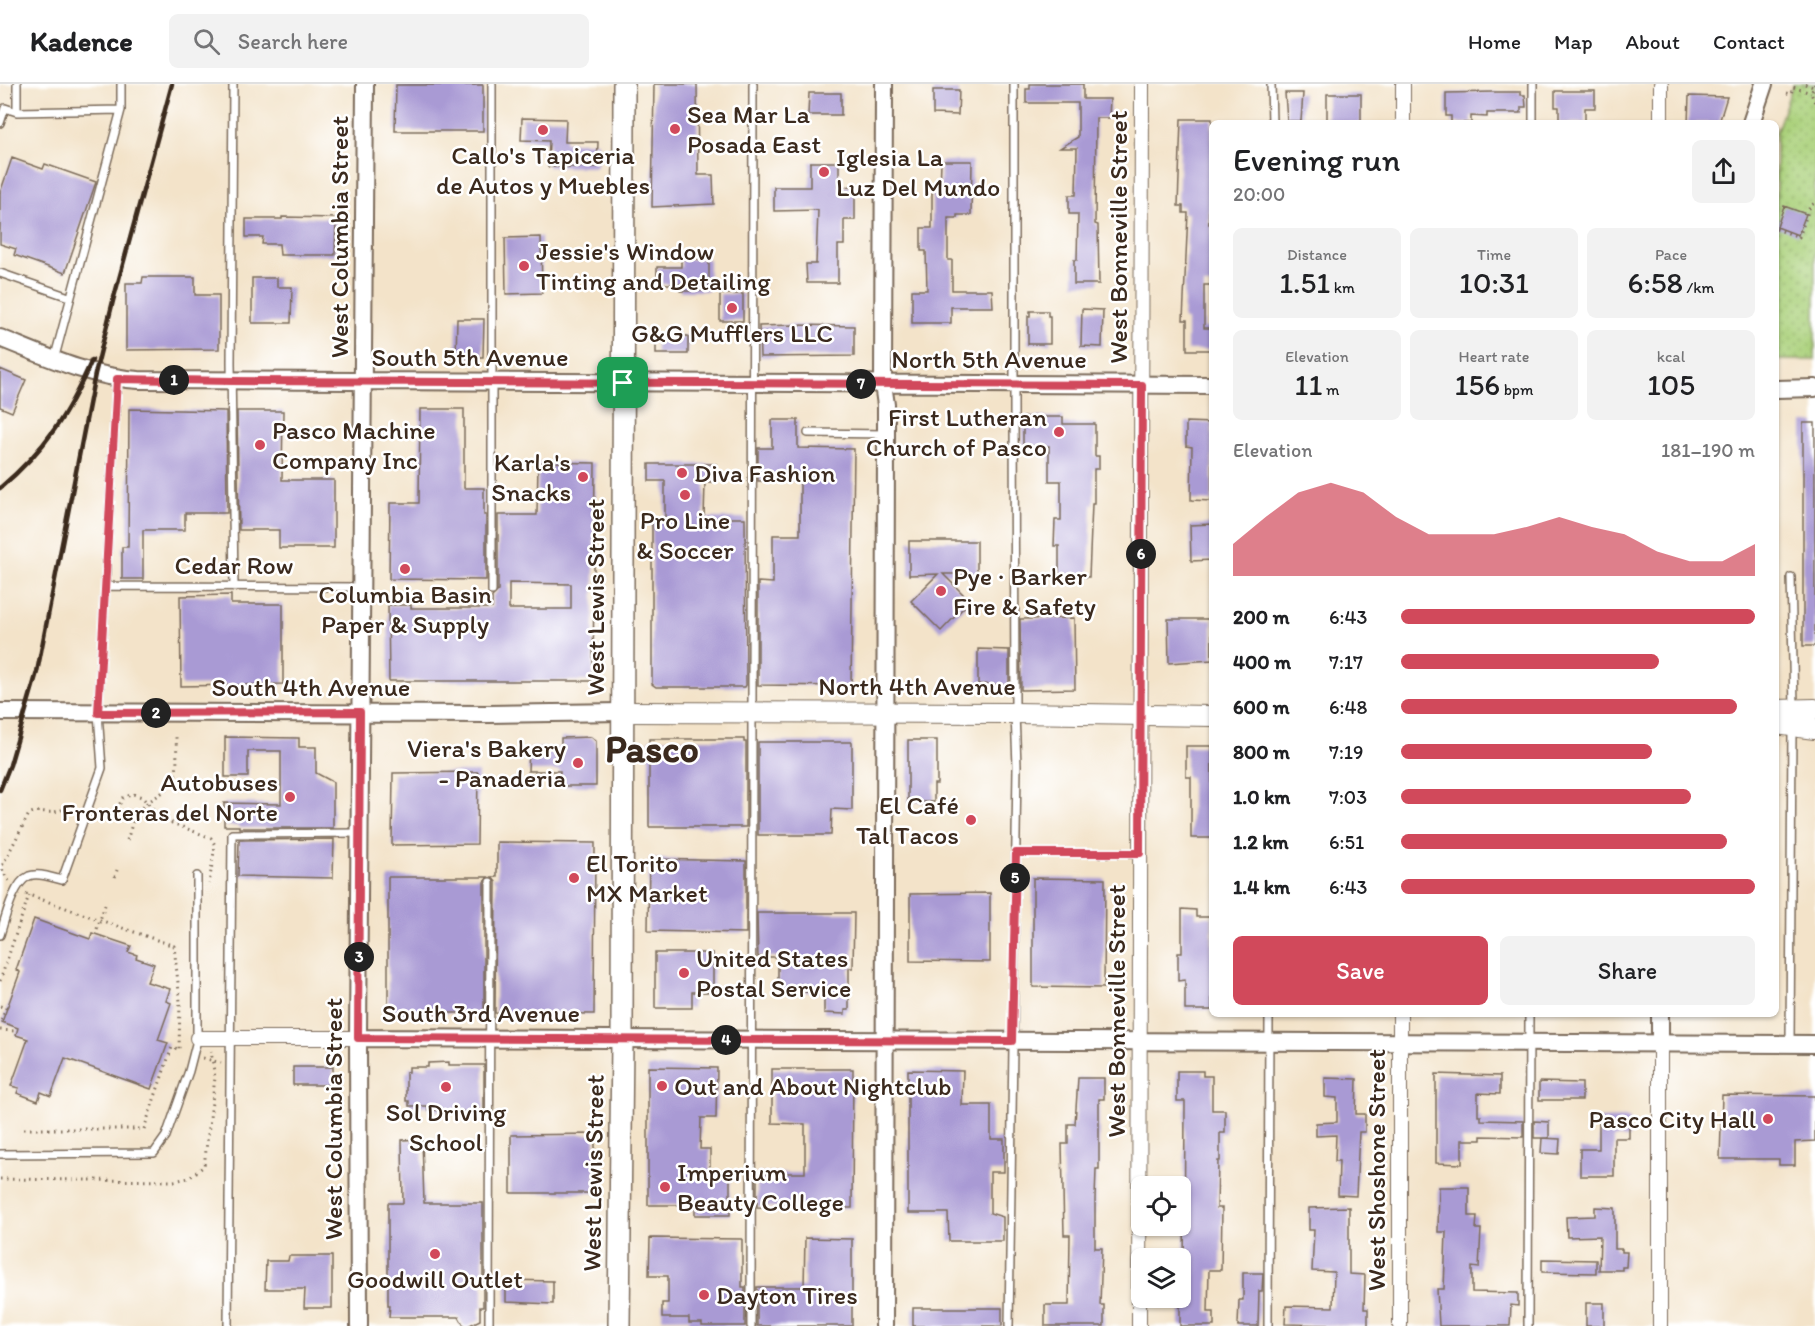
<!DOCTYPE html>
<html lang="en">
<head>
<meta charset="utf-8">
<style>
  body { margin:0; font-family:Itim,sans-serif; background:#f2f2f2; color:#202124; height:100vh; display:flex; flex-direction:column; font-size:22px; white-space:nowrap }
  * { box-sizing:border-box; margin:0 }
  p { font-size:20px; color:#757577 }
  .icon { flex:none; width:33px; height:33px; fill:none; stroke:currentColor; stroke-width:2; stroke-linecap:round; stroke-linejoin:round }
  .map { position:relative; flex:1; overflow:hidden }
  .details { position:absolute; left:1209px; top:36px; width:570px; height:897px; display:flex; flex-direction:column; background:#fff; border-radius:9px; box-shadow:0 2px 4px #0004 }
  .details>* { flex:none }
  .controls { position:absolute; left:1131px; top:1092px; display:grid; gap:12px }
  .controls a { display:grid; place-items:center; width:60px; height:60px; border-radius:9px; background:#fff; box-shadow:0 2px 4px #0004; font-size:30px }
  .pin { position:absolute; display:grid; place-items:center; width:51px; height:51px; color:#fff; margin:-26px; border-radius:12px; box-shadow:0 3px 9px #0006 }
  .km { position:absolute; width:30px; height:30px; margin:-15px; border-radius:50%; background:#222; color:#fff; font-size:16px; line-height:30px; text-align:center }
  .round { display:grid; place-items:center; flex:none; width:63px; height:63px; border-radius:9px; background:#f2f2f2 }
  .headline { display:flex; align-items:center; justify-content:space-between; height:102px; padding:0 24px }
  h1 { font-size:33px; font-weight:600; line-height:45px }
  .stats { display:grid; grid-template-columns:repeat(3,1fr); gap:9px; height:102px; padding:6px 24px }
  .stats div { display:grid; align-content:center; border-radius:9px; background:#f2f2f2; text-align:center }
  .stats b { font-size:30px; font-weight:600 }
  .stats small { font-size:16px; font-weight:400 }
  .stats p { font-size:16px }
  .chart { height:168px; padding:12px 24px }
  .chart p { display:flex; justify-content:space-between }
  .chart svg { width:100%; height:108px; margin-top:6px; fill:#d1495b; opacity:.7 }
  .action { display:flex; gap:12px; margin-top:auto; padding:12px 24px }
  .action a { flex:1; height:69px; border-radius:9px; background:#d1495b; color:#fff; font-size:24px; font-weight:600; line-height:69px; text-align:center }
  .action a+a { background:#f2f2f2; color:#202124 }
  ul { padding:0 24px; list-style:none; font-size:20px }
  li { display:grid; grid-template-columns:96px 72px 1fr; align-items:center; height:45px }
  li i { height:15px; border-radius:8px; background:#d1495b }
  header { display:flex; align-items:center; gap:36px; box-sizing:border-box; height:84px; padding:0 30px; background:#fff; border-bottom:2px solid #e0e0e0 }
  header strong { font-size:28px }
  nav { display:flex; gap:33px; margin-inline-start:auto; font-size:21px }
  .search { width:420px; height:54px; background:#f2f2f2; display:flex; align-items:center; gap:15px; box-sizing:border-box; padding:0 21px; border-radius:9px; color:#757577; font-size:22px }
  .map>svg:first-child { display:block }
  .park { fill:url(#park-dots); stroke:#737e4c; stroke-width:1.5 }
  .building { fill:#a99ad4; fill-rule:evenodd }
  .lines { fill:none; stroke-linecap:round; stroke-linejoin:round }
  .service-casing { stroke:#7b6b5a; stroke-width:10 }
  .minor-casing { stroke:#7b6b5a; stroke-width:16 }
  .tertiary-casing { stroke:#7b6b5a; stroke-width:20 }
  .secondary-casing { stroke:#7b6b5a; stroke-width:22 }
  .primary-casing { stroke:#7b6b5a; stroke-width:24 }
  .path { stroke:#7b6b5a; stroke-width:3; stroke-dasharray:1.5 4.5; stroke-linecap:butt }
  .service { stroke:#fff; stroke-width:7 }
  .minor { stroke:#fff; stroke-width:14 }
  .tertiary { stroke:#fff; stroke-width:16 }
  .secondary { stroke:#fff; stroke-width:20 }
  .primary { stroke:#fff; stroke-width:21 }
  .rail { stroke:#3b2a1e; stroke-width:4.5 }
  .route-casing { stroke:#fff; stroke-width:12 }
  .route { stroke:#d1495b; stroke-width:8 }
  .poi-dot { fill:#d1495b; stroke:#fff; stroke-width:2 }
  .labels { text-anchor:middle; stroke-width:5; stroke-linejoin:round; paint-order:stroke }
  .poi-label { font-size:26px; fill:#3b2a1e; stroke:#fff; text-anchor:start }
  .street-label { font-size:26px; fill:#3b2a1e; stroke:#fff }
  .town-label { font-size:38px; font-weight:bold; fill:#3b2a1e; stroke:#fff }
</style>
</head>
<body>
<header>
<strong>Kadence</strong>
<div class="search"><svg class="icon" aria-label="search" viewBox="0 0 24 24"><circle cx="10" cy="10" r="6"/><path d="M15 15l6 6"/></svg>Search here</div>
<nav><a>Home</a><a>Map</a><a>About</a><a>Contact</a></nav>
</header>
<div class="map">
<svg width="1815" height="1242" viewBox="0 0 1815 1242">
  <defs>
    <pattern id="park-dots" width="8" height="8" patternUnits="userSpaceOnUse" patternTransform="scale(1.5)"><rect width="8" height="8" fill="#abd17b"/><path d="M2 2h.1M6 6h.1" fill="none" stroke="#8caa64" stroke-width="1.8" stroke-linecap="round"/></pattern>
  </defs>
  <rect width="100%" height="100%" fill="#fff"/>
  <filter id="ink" filterUnits="userSpaceOnUse"><feTurbulence type="fractalNoise" baseFrequency=".0167" numOctaves="2"/><feDisplacementMap in="SourceGraphic" scale="12" xChannelSelector="R" yChannelSelector="G"/><feConvolveMatrix kernelMatrix="1 2 1 2 8 2 1 2 1" color-interpolation-filters="sRGB"/></filter>
  <filter id="wash" filterUnits="userSpaceOnUse"><feTurbulence type="fractalNoise" baseFrequency=".008" numOctaves="4" result="noise"/><feDisplacementMap in="SourceGraphic" scale="24" xChannelSelector="R" yChannelSelector="G"/><feGaussianBlur stdDeviation="1.35" result="paint"/><feColorMatrix in="noise" values="0 0 0 0 0 0 0 0 0 0 0 0 0 0 0 0 0 1.4 0 .05"/><feComposite in="paint" operator="in"/></filter>
  <g filter="url(#wash)">
    <rect width="100%" height="100%" fill="#f3e3c9"/>
    <path class="park" d="M1793 0H1815V276H1776V49Z"/>
    <g id="blocks">
      <path class="building" d="M654 0H697L698 91H713L714 120 652 123Z
        M1030 0H1083V15H1110L1109 34H1096L1095 140 1098 141 1099 200H1074V176H1077L1078 130H1069V111H1076L1077 64H1060L1078 53V19H1026V5H1030Z
        M396 1H483V47H395Z
        M933 6H959L958 31 933 30Z
        M1555 7H1595V24H1585V39H1559V23H1555Z
        M1493 8H1521V11H1525L1526 23H1521V29H1487V33L1471 32V39H1451V32H1446V9Z
        M809 9H841V31H808Z
        M1285 9H1303L1301 37H1287Z
        M1327 10H1361V39H1327Z
        M1689 12 1727 13 1719 39H1688Z
        M522 34 566 35 565 58H598L597 83H548L549 57 521 56Z
        M1181 35H1212V95H1210L1209 140H1212V201H1204V244H1212V266H1187V236H1183L1188 129H1183V122H1178Z
        M12 74 43 85 45 80 96 98 65 189 14 171 16 165 0 160V109Z
        M941 77H972L971 131H957V134H948V176H952V206H992L993 223H951V239H912V206H927L926 167H921V144H932V106H940Z
        M810 78H839V103L855 102V136H844V161H838V199H807L806 180H816L818 126 774 127V103H810Z
        M1784 122 1806 130 1798 151 1777 143Z
        M282 133 336 134 335 171H280L279 160H262L263 153H246V135H282Z
        M541 153 542 209 506 210 505 154Z
        M681 175H709V207H680V200H657V183H681Z
        M143 193H195V211H219V265L126 266V199H142Z
        M252 194H277V203H292L291 239H252Z
        M720 210H743V237H720Z
        M1082 225 1103 226 1102 263 1081 262Z
        M1030 227H1048V232H1050V260H1028V232H1030Z
        M457 235H484L483 273H456Z
        M795 241 854 242V272L760 273 759 242Z
        M656 252H688V270H656Z
        M0 285 26 296 12 328 0 323Z
        M129 325 226 327 227 429H185V446H143V495H122V463H128Z
        M420 325H464V404H484V431H486V496L389 495 390 419H419Z
        M237 327H283L282 396H334V464H279V446H239Z
        M1023 333H1063V340H1095V372H1099V385H1094V420H1092L1089 493H1059V462H1054L1055 436H1061V397H1049V362H1023Z
        M772 336H798V364L854 365 851 602 758 601V498L773 499V451H800V397H758V364H772Z
        M1186 338 1212 339V417L1191 416 1192 363 1186 362Z
        M1803 339H1815V562H1803Z
        M538 378 595 379 593 597H389L388 521H411V524H492V513L498 507V431H537ZM509 499 571 500V525H509Z
        M649 380H716L715 398H705L704 434H745L746 601 745 603H656L652 600V434H665V397H649Z
        M1212 440V476L1191 477 1190 441Z
        M909 457H977V490H943L970 517 941 547 911 517 938 490 909 491Z
        M231 511V520H283V600L181 602 180 512Z
        M1074 534 1075 605 1021 606 1020 535Z
        M1168 535H1212V576L1169 579Z
        M978 565 1009 566V601L978 600Z
        M225 653 299 654V663H316V689L333 698V744H239V742H224V719L281 720V667H248V693H225Z
        M591 653 596 657V702H559L560 687H528L529 664H561V654Z
        M649 655H744V658H746V743H649Z
        M908 656H937V700H934V718H908Z
        M758 658H852V726L832 725 831 751H758Z
        M1186 662H1212V754H1191V693H1186Z
        M478 688 477 760 392 761 393 689Z
        M334 755 333 794 238 792 239 756Z
        M497 758 595 759 594 930 495 929 496 798 492 793H497Z
        M649 775 746 777V849L648 847Z
        M388 793H488L484 798V929H393L388 924Z
        M1033 794 1105 795 1104 904 1033 903Z
        M990 809V878L910 877V810Z
        M1182 825 1196 826V833H1212V926H1185V896L1178 897V869H1182Z
        M757 829H854L853 884H849V926H845V930L824 929V908H778V873H758Z
        M34 835 90 855 92 849 131 862 128 868 137 871 136 874 154 880 147 898 170 905 166 917 171 919 158 956 168 959 151 1005 65 974 51 1012 41 1008 38 1017 17 1009 19 1004 11 1002 28 955 16 951 18 944 2 938 20 888 16 886Z
        M655 869H713V908H692V924H655Z
        M449 978V981H484V1026H478V1031H463V1027L428 1026V1022H409V1017H406V988H409V983H428V979Z
        M293 983H333V1001H293Z
        M648 983 717 984 716 1034H701L700 1065H710V1088H730V1131H695V1121H648Z
        M772 985H853L852 1124 757 1123V1089H805V1040L772 1039Z
        M908 986 963 987 962 1021H991V1055H1004V1088H990V1129L1003 1133V1157H949L948 1129H908Z
        M1177 987H1203V992H1212V1026H1225V1049H1220V1077H1218L1217 1124H1222L1221 1186H1209L1208 1228H1214V1242H1180V1193H1184L1185 1017H1177Z
        M1436 990 1500 992V1010L1478 1009V1032H1481V1036L1523 1037V1053L1481 1052V1056H1462V1080L1436 1079Z
        M1078 994H1104V1015H1099V1085H1096L1095 1115V1164H1102L1100 1221H1104V1242H1045V1221H1069L1070 1151H1064L1062 1060H1068V1040H1075Z
        M1325 994 1357 995 1356 1030H1365V1048H1359L1356 1112 1338 1111 1339 1077H1335L1336 1051 1316 1052V1039L1337 1038V1014L1325 1013Z
        M1539 998 1582 999V1016H1539Z
        M1722 1011 1815 1012V1057L1795 1058V1081H1779V1075H1720Z
        M1629 1034V1054H1614V1092H1580V1065H1599V1035Z
        M1534 1037 1549 1038V1054H1534Z
        M595 1050V1109H511V1051Z
        M1542 1054 1560 1055 1559 1070 1541 1069Z
        M422 1055 424 1119H483V1223H480V1236L468 1242H464L459 1233H389L390 1221H388V1119H403L402 1056Z
        M1439 1103H1469V1132H1477L1476 1145H1481L1479 1184 1472 1183V1208L1518 1209V1222L1511 1221 1510 1242H1439L1437 1205H1444L1446 1148H1438Z
        M1349 1123V1190L1365 1191 1364 1225H1368V1242L1285 1240 1286 1222 1333 1223 1334 1188 1312 1187 1314 1146H1309V1124Z
        M1595 1123 1615 1124V1165H1622V1168H1627L1626 1183H1622V1186H1599L1600 1152 1567 1153 1566 1133 1595 1132Z
        M650 1154 742 1155V1203H745V1242H702V1239H689V1234H662V1219H668V1192H649Z
        M805 1154 852 1155V1242H757V1203H804Z
        M289 1172H332V1224H304L305 1205H265L266 1177H288Z
        M1542 1175 1596 1176V1189L1542 1188Z
        M1243 1189H1263L1262 1207H1259L1258 1242H1238L1239 1216H1243Z
        M506 1196 553 1197V1220L506 1218Z
        M1586 1219H1604V1242H1586Z
        M913 1224H1002V1242H913Z"/>
    </g>
  </g>
  <g filter="url(#ink)">
    <use href="#blocks" fill-opacity="0" stroke="#7b6b5a" stroke-width="1.5"/>
    <g class="lines">
      <defs>
        <path id="service" d="M17 0V28L121 26V0
          M233 0 231 278 234 503
          M492 0V507
          M1271 0 1272 39
          M1533 0V39
          M0 39 5 24 17 28
          M0 189 69 213
          M54 276 121 26
          M808 349 886 350
          M1791 493 1794 622
          M106 502 362 503
          M1016 769H1140
          M0 851C5 835 13 799 29 792 39 788 52 794 62 796L102 684 98 629 117 295
          M1790 959 1792 644
          M0 1070 154 1069 166 1052 189 987 197 956V792
          M228 1242 232 750 360 749
          M489 1242 490 798
          M751 1242 753 0
          M1009 1242 1017 682 1015 629 1014 321V0
          M1268 1242 1269 930
          M1528 1242 1529 930"/>
        <path id="minor" d="M1661 0V39
          M1403 39V0
          M197 954H358
          M1139 1242 1142 0
          M1400 1242V930
          M1660 1242V959"/>
        <path id="tertiary" d="M1751 39 1764 0
          M0 254C45 272 89 293 139 296L1212 301
          M1776 305 1815 304
          M0 628 489 630 622 628
          M1660 930V959
          M358 954 1815 960
          M359 1242 358 954 365 0
          M884 1242 886 350V321L883 300 884 0"/>
        <path id="secondary" d="M1776 626 1815 625
          M622 628 1015 629 1212 632
          M1776 640 1815 645"/>
        <path id="primary" d="M619 1242 622 956 624 0"/>
      </defs>
      <use href="#service" class="service-casing"/>
      <use href="#minor" class="minor-casing"/>
      <use href="#tertiary" class="tertiary-casing"/>
      <use href="#secondary" class="secondary-casing"/>
      <use href="#primary" class="primary-casing"/>
      <path class="path" d="M1805 0 1813 3
        M1815 0 1811 9 1815 19
        M1787 9 1791 10 1793 3 1811 9
        M1776 145 1799 153 1810 122 1815 119
        M96 730 105 732 114 730 123 714 133 710 142 713 156 728 172 739 211 754 215 761 209 800
        M127 756C130 748 132 737 137 729 149 712 171 711 176 688 178 676 176 662 176 650
        M115 793 117 786
        M9 797 3 788 2 782 29 730C38 725 44 729 53 728 62 727 67 722 77 724
        M26 810 174 862 180 917 179 966
        M97 845 105 821
        M0 897 29 811
        M0 922 6 924 0 940
        M0 946 15 947
        M203 974 221 979
        M24 1045H144L172 963 178 965
        M0 1095 174 1097 189 1094 204 1082 215 994 211 967"/>
      <use href="#service" class="service"/>
      <use href="#minor" class="minor"/>
      <use href="#tertiary" class="tertiary"/>
      <use href="#secondary" class="secondary"/>
      <use href="#primary" class="primary"/>
      <path class="rail" d="M0 404C46 365 68 330 92 276
        M0 706 10 681 37 588 95 290 113 217 172 0"/>
    </g>
  </g>
  <g class="lines" filter="url(#ink)">
    <defs>
      <path id="route" d="M117 295 232 297 1142 301 1140 769H1016L1012 957 358 954 360 628 98 629Z"/>
    </defs>
    <use href="#route" class="route-casing"/>
    <use href="#route" class="route"/>
  </g>
  <g class="poi-dot">
    <circle cx="675" cy="45" r="6"/>
    <circle cx="543" cy="46" r="6"/>
    <circle cx="824" cy="88" r="6"/>
    <circle cx="524" cy="182" r="6"/>
    <circle cx="732" cy="224" r="6"/>
    <circle cx="1059" cy="348" r="6"/>
    <circle cx="260" cy="361" r="6"/>
    <circle cx="682" cy="389" r="6"/>
    <circle cx="583" cy="393" r="6"/>
    <circle cx="685" cy="411" r="6"/>
    <circle cx="405" cy="485" r="6"/>
    <circle cx="941" cy="507" r="6"/>
    <circle cx="578" cy="679" r="6"/>
    <circle cx="290" cy="713" r="6"/>
    <circle cx="971" cy="736" r="6"/>
    <circle cx="574" cy="794" r="6"/>
    <circle cx="684" cy="889" r="6"/>
    <circle cx="662" cy="1002" r="6"/>
    <circle cx="446" cy="1003" r="6"/>
    <circle cx="1768" cy="1035" r="6"/>
    <circle cx="665" cy="1103" r="6"/>
    <circle cx="435" cy="1170" r="6"/>
    <circle cx="704" cy="1211" r="6"/>
  </g>
  <g class="labels">
    <g class="poi-label">
      <text x="687" y="39">Sea Mar La<tspan x="687" dy="30">Posada East</tspan></text>
      <text x="543" y="80" text-anchor="middle">Callo's Tapiceria<tspan x="543" dy="30">de Autos y Muebles</tspan></text>
      <text x="836" y="82">Iglesia La<tspan x="836" dy="30">Luz Del Mundo</tspan></text>
      <text x="536" y="176">Jessie's Window<tspan x="536" dy="30">Tinting and Detailing</tspan></text>
      <text x="732" y="258" text-anchor="middle">G&amp;G Mufflers LLC</text>
      <text x="1047" y="342" text-anchor="end">First Lutheran<tspan x="1047" dy="30">Church of Pasco</tspan></text>
      <text x="272" y="355">Pasco Machine<tspan x="272" dy="30">Company Inc</tspan></text>
      <text x="571" y="387" text-anchor="end">Karla's<tspan x="571" dy="30">Snacks</tspan></text>
      <text x="694" y="398">Diva Fashion</text>
      <text x="685" y="445" text-anchor="middle">Pro Line<tspan x="685" dy="30">&amp; Soccer</tspan></text>
      <text x="953" y="501">Pye · Barker<tspan x="953" dy="30">Fire &amp; Safety</tspan></text>
      <text x="405" y="519" text-anchor="middle">Columbia Basin<tspan x="405" dy="30">Paper &amp; Supply</tspan></text>
      <text x="566" y="673" text-anchor="end">Viera's Bakery<tspan x="566" dy="30">- Panaderia</tspan></text>
      <text x="278" y="707" text-anchor="end">Autobuses<tspan x="278" dy="30">Fronteras del Norte</tspan></text>
      <text x="959" y="730" text-anchor="end">El Café<tspan x="959" dy="30">Tal Tacos</tspan></text>
      <text x="586" y="788">El Torito<tspan x="586" dy="30">MX Market</tspan></text>
      <text x="696" y="883">United States<tspan x="696" dy="30">Postal Service</tspan></text>
      <text x="674" y="1011">Out and About Nightclub</text>
      <text x="446" y="1037" text-anchor="middle">Sol Driving<tspan x="446" dy="30">School</tspan></text>
      <text x="1756" y="1044" text-anchor="end">Pasco City Hall</text>
      <text x="677" y="1097">Imperium<tspan x="677" dy="30">Beauty College</tspan></text>
      <text x="435" y="1204" text-anchor="middle">Goodwill Outlet</text>
      <text x="716" y="1220">Dayton Tires</text>
    </g>
    <g class="street-label">
      <text transform="translate(339 153) rotate(-90)" y="9">West Columbia Street</text>
      <text transform="translate(1118 153) rotate(-90)" y="9">West Bonneville Street</text>
      <text x="470" y="282">South 5th Avenue</text>
      <text x="989" y="284">North 5th Avenue</text>
      <text x="234" y="490">Cedar Row</text>
      <text transform="translate(595 513) rotate(-90)" y="9">West Lewis Street</text>
      <text x="917" y="611">North 4th Avenue</text>
      <text x="311" y="612">South 4th Avenue</text>
      <text transform="translate(1116 927) rotate(-90)" y="9">West Bonneville Street</text>
      <text x="481" y="938">South 3rd Avenue</text>
      <text transform="translate(333 1035) rotate(-90)" y="9">West Columbia Street</text>
      <text transform="translate(1376 1086) rotate(-90)" y="9">West Shoshone Street</text>
      <text transform="translate(593 1089) rotate(-89)" y="9">West Lewis Street</text>
    </g>
    <g class="town-label">
      <text x="652" y="678">Pasco</text>
    </g>
  </g>
</svg>
<div class="controls">
<a><svg class="icon" aria-label="locate" viewBox="0 0 24 24"><circle cx="12" cy="12" r="6"/><path d="M12 2v4M12 18v4M2 12h4M18 12h4"/></svg></a>
<a><svg class="icon" aria-label="layers" viewBox="0 0 24 24"><path d="M12 4l9 5-9 5-9-5zM3 14l9 5 9-5"/></svg></a>
</div>
<div class="pin" style="left:623px;top:299px;background:#1e9e55"><svg class="icon" aria-label="arrive" viewBox="0 0 24 24"><path d="M6 21V4h12l-3 4 3 4H6"/></svg></div>
<b class="km" style="left:174px;top:296px">1</b>
<b class="km" style="left:156px;top:629px">2</b>
<b class="km" style="left:359px;top:873px">3</b>
<b class="km" style="left:726px;top:956px">4</b>
<b class="km" style="left:1015px;top:794px">5</b>
<b class="km" style="left:1141px;top:470px">6</b>
<b class="km" style="left:861px;top:300px">7</b>
<section class="details">
<div class="headline"><div><h1>Evening run</h1><p>20:00</p></div><a class="round"><svg class="icon" aria-label="share" viewBox="0 0 24 24"><path d="M12 15V3M7 8l5-5 5 5M5 13v7h14v-7"/></svg></a></div>
<div class="stats">
<div><p>Distance</p><b>1.51<small> km</small></b></div>
<div><p>Time</p><b>10:31</b></div>
<div><p>Pace</p><b>6:58<small> /km</small></b></div>
</div>
<div class="stats">
<div><p>Elevation</p><b>11<small> m</small></b></div>
<div><p>Heart rate</p><b>156<small> bpm</small></b></div>
<div><p>kcal</p><b>105</b></div>
</div>
<div class="chart"><p><span>Elevation</span>181–190 m</p>
<svg viewBox="0 0 160 44" preserveAspectRatio="none"><path d="M0 44V31L10 20L20 10L30 6L40 10L50 20L60 27L70 27L80 27L90 24L100 20L110 24L120 27L130 34L140 38L150 38L160 31V44z"/></svg>
</div>
<ul>
<li><b>200 m</b>6:43<i style="width:100%"></i></li>
<li><b>400 m</b>7:17<i style="width:73%"></i></li>
<li><b>600 m</b>6:48<i style="width:95%"></i></li>
<li><b>800 m</b>7:19<i style="width:71%"></i></li>
<li><b>1.0 km</b>7:03<i style="width:82%"></i></li>
<li><b>1.2 km</b>6:51<i style="width:92%"></i></li>
<li><b>1.4 km</b>6:43<i style="width:100%"></i></li>
</ul>
<div class="action"><a>Save</a><a>Share</a></div>
</section>
</div>
</body>
</html>
